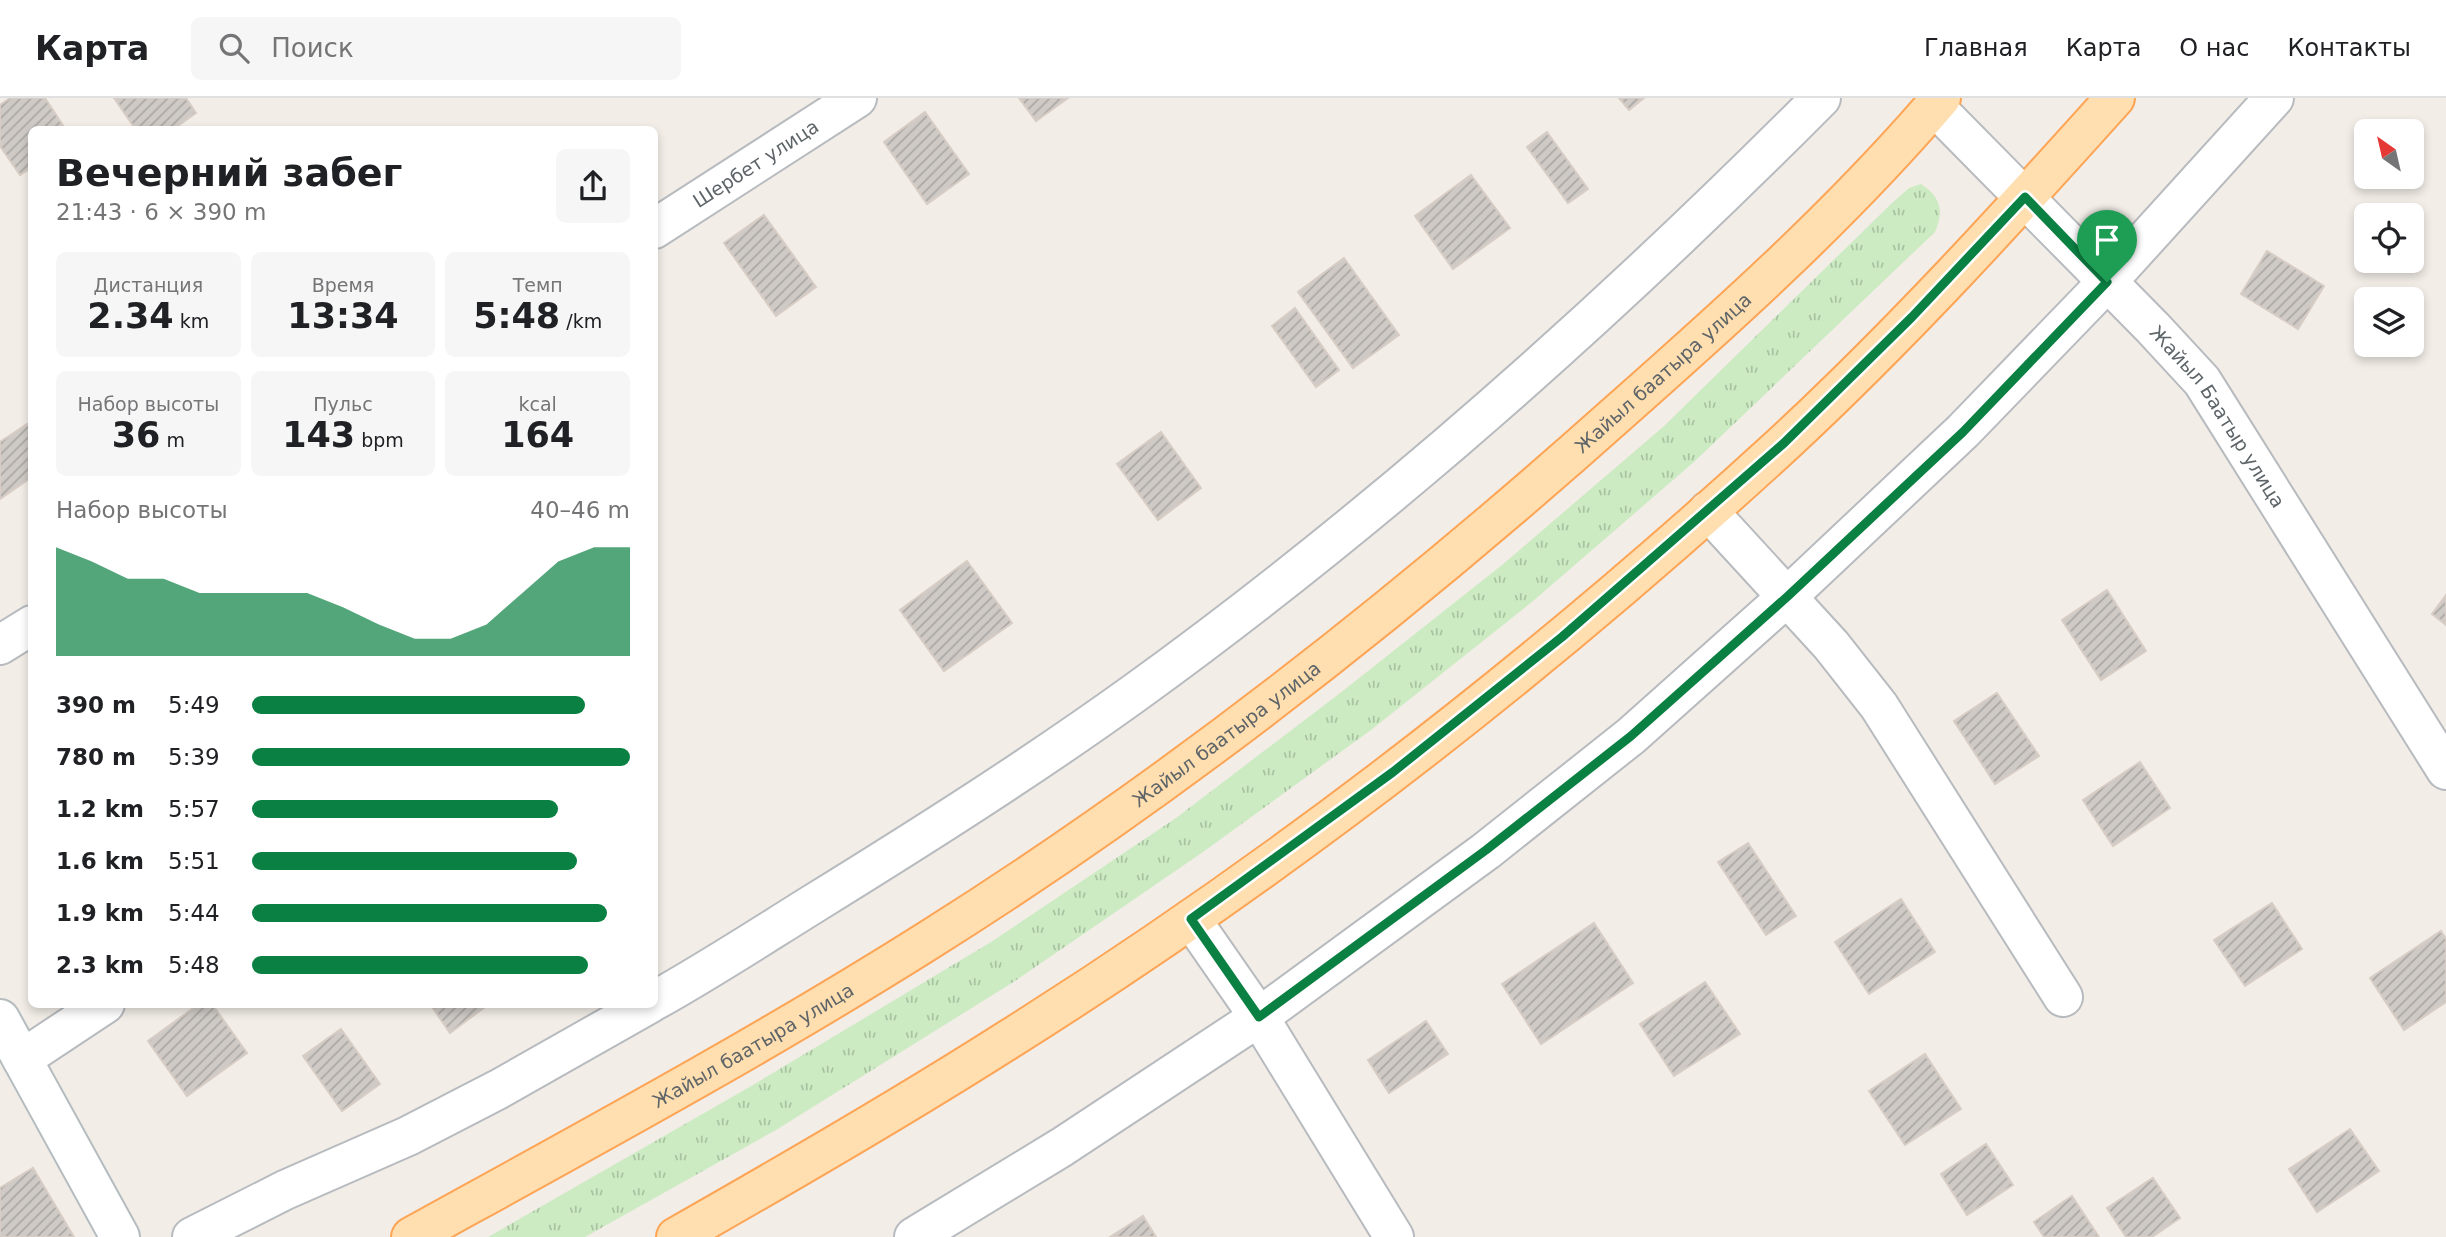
<!DOCTYPE html>
<html lang="ru">
<head>
<meta charset="utf-8">
<style>
  body { margin:0; font-family:"DejaVu Sans",sans-serif; background:#f6f6f6; color:#202124; height:100vh; display:flex; flex-direction:column; font-size:26px; white-space:nowrap }
  * { box-sizing:border-box; margin:0 }
  p { font-size:23px; color:#757577 }
  .icon { flex:none; width:38px; height:38px; fill:none; stroke:currentColor; stroke-width:2; stroke-linecap:round; stroke-linejoin:round }
  .map { position:relative; flex:1; overflow:hidden }
  .details { position:absolute; left:28px; top:28px; width:630px; height:882px; display:flex; flex-direction:column; background:#fff; border-radius:10px; box-shadow:0 4px 10px #0003 }
  .details>* { flex:none }
  .needle { width:46px; rotate:326deg }
  .buttons { position:absolute; left:2354px; top:21px; display:grid; gap:14px }
  .buttons a { display:grid; place-items:center; width:70px; height:70px; border-radius:10px; background:#fff; box-shadow:0 4px 10px #0003; font-size:35px }
  .pin { position:absolute; display:grid; place-items:center; width:60px; height:60px; color:#fff; margin:-72px -30px; border-radius:50% 50% 50% 0; rotate:-45deg; box-shadow:0 0 7px #0007 }
  .pin .icon { rotate:45deg }
  .round { display:grid; place-items:center; flex:none; width:74px; height:74px; border-radius:10px; background:#f6f6f6 }
  .summary { display:flex; align-items:center; justify-content:space-between; height:119px; padding:0 28px }
  h1 { font-size:38px; font-weight:600; line-height:52px }
  .figures { display:grid; grid-template-columns:repeat(3,1fr); gap:10px; height:119px; padding:7px 28px }
  .figures div { display:grid; align-content:center; border-radius:10px; background:#f6f6f6; text-align:center }
  .figures b { font-size:35px; font-weight:600 }
  .figures small { font-size:19px; font-weight:400 }
  .figures p { font-size:19px }
  .chart { height:196px; padding:14px 28px }
  .chart p { display:flex; justify-content:space-between }
  .chart svg { width:100%; height:126px; margin-top:7px; fill:#0b8043; opacity:.7 }
  ul { padding:0 28px; list-style:none; font-size:23px }
  li { display:grid; grid-template-columns:112px 84px 1fr; align-items:center; height:52px }
  li i { height:18px; border-radius:9px; background:#0b8043 }
  header { display:flex; align-items:center; gap:42px; box-sizing:border-box; height:98px; padding:0 35px; background:#fff; border-bottom:2px solid #e0e0e0 }
  header strong { font-size:33px }
  nav { display:flex; gap:38px; margin-inline-start:auto; font-size:24px }
  .search { width:490px; height:63px; background:#f6f6f6; display:flex; align-items:center; gap:18px; box-sizing:border-box; padding:0 24px; border-radius:10px; color:#757577; font-size:26px }
  .map>svg:first-child { display:block }
  .grass { fill:url(#grass-tufts) }
  .building { fill:url(#building-hatch); stroke:#d7cdc5; stroke-width:2 }
  .lines { fill:none; stroke-linecap:round; stroke-linejoin:round }
  .street-casing { stroke:#b7bbbf; stroke-width:42 }
  .secondary-casing { stroke:#b5bcc0; stroke-width:42 }
  .primary-casing { stroke:#fda455; stroke-width:42 }
  .street { stroke:#fff; stroke-width:38 }
  .secondary { stroke:#fff; stroke-width:38 }
  .primary { stroke:#ffdeaf; stroke-width:38 }
  .route-casing { stroke:#fff; stroke-width:14 }
  .route { stroke:#0b8043; stroke-width:9 }
  .labels { text-anchor:middle; stroke-width:6; stroke-linejoin:round; paint-order:stroke }
  .street-label { font-size:19px; fill:#5e6569; stroke:#fff }
</style>
</head>
<body>
<header>
<strong>Карта</strong>
<div class="search"><svg class="icon" aria-label="search" viewBox="0 0 24 24"><circle cx="10" cy="10" r="6"/><path d="M15 15l6 6"/></svg>Поиск</div>
<nav><a>Главная</a><a>Карта</a><a>О нас</a><a>Контакты</a></nav>
</header>
<div class="map">
<svg width="2446" height="1139" viewBox="0 0 2446 1139">
  <defs>
    <pattern id="grass-tufts" width="24" height="20" patternUnits="userSpaceOnUse" patternTransform="scale(1.75)"><rect width="24" height="20" fill="#ccebc2"/><path d="M3 7l-1-3M5 7V3M7 7l1-3M15 17l-1-3M17 17v-4M19 17l1-3" fill="none" stroke="#a9c2a2"/></pattern>
    <pattern id="building-hatch" width="6" height="6" patternUnits="userSpaceOnUse" patternTransform="scale(1.75)"><rect width="6" height="6" fill="#cfcac6"/><path d="M-1 1l2-2M0 6l6-6M5 7l2-2" fill="none" stroke="#aba8a5"/></pattern>
  </defs>
  <rect width="100%" height="100%" fill="#f2ede7"/>
  <path class="grass" d="M1921 86C1941 99 1944 113 1935 134L1695 363 1532 504 1371 632 1203 754 1015 883 776 1032 585 1139H488L753 987 991 844 1176 720 1344 592 1502 467 1663 329 1892 105 1909 90Z"/>
  <path class="building" d="M10 0H45L66 32H32V69L20 77 0 48V7Z
    M114 0H186L196 15 172 32H136Z
    M1019 0H1068L1036 23Z
    M1619 0H1644L1629 12Z
    M925 14 969 76 927 106 884 44Z
    M1547 34 1588 91 1568 105 1527 49Z
    M1471 77 1510 130 1453 171 1415 118Z
    M764 117 816 189 776 218 724 145Z
    M2267 153 2324 188 2298 231 2241 196Z
    M1344 160 1399 237 1353 270 1298 194Z
    M1295 210 1339 272 1316 289 1272 228Z
    M27 326 32 332V379L0 401V344Z
    M1161 334 1201 390 1158 422 1117 366Z
    M967 463 1012 525 944 573 900 512Z
    M2107 492 2146 553 2101 582 2062 522Z
    M2446 497V527L2432 516Z
    M1997 595 2039 658 1995 686 1954 623Z
    M2140 664 2170 710 2113 748 2083 702Z
    M1748 745 1796 818 1766 837 1718 764Z
    M1901 801 1935 854 1869 896 1835 844Z
    M2272 805 2302 851 2245 888 2214 842Z
    M1594 825 1633 885 1541 946 1502 886Z
    M2441 833 2446 841V904L2404 932 2370 880Z
    M1705 884 1740 936 1674 978 1640 926Z
    M199 906H212L247 955 187 998 148 943Z
    M430 906H489L450 935Z
    M1426 923 1448 956 1389 995 1368 962Z
    M341 931 380 986 342 1013 303 958Z
    M1925 956 1961 1011 1905 1047 1869 993Z
    M2350 1031 2379 1073 2317 1114 2289 1071Z
    M1986 1046 2013 1087 1967 1117 1941 1076Z
    M33 1070 74 1139H0V1090Z
    M2153 1080 2180 1120 2152 1139H2126L2107 1110Z
    M2072 1098 2099 1139H2044L2034 1124Z
    M1143 1118 1156 1139H1110Z"/>
  <g class="lines">
    <defs>
      <g id="street">
        <path id="s1" d="M1934 8 2153 230 2202 283 2446 672"/>
        <path id="s2" d="M654 131 857 0"/>
        <path d="M1708 413 1831 547 1879 608 2063 899"/>
        <path d="M0 547 32 527"/>
        <path d="M1191 821 1259 919 1394 1139"/>
        <path d="M654 903C708 873 760 839 813 806 923 738 1032 669 1136 594 1382 416 1608 214 1821 0"/>
        <path d="M22 961 105 906"/>
        <path d="M192 1139 285 1092 408 1038 499 991 649 906"/>
        <path d="M914 1139 1062 1049 1259 919 1486 753 1631 638 1788 498 1963 333 2107 184 2274 0"/>
      </g>
      <path id="secondary" d="M0 921 120 1139"/>
      <g id="primary">
        <path id="s3" d="M411 1139C585 1043 761 948 929 842 1174 688 1402 508 1617 316 1730 216 1843 115 1941 0"/>
        <path d="M676 1139C787 1076 896 1013 1003 945 1279 772 1541 568 1781 348 1899 239 2008 119 2115 0"/>
      </g>
    </defs>
    <use href="#street" class="street-casing"/>
    <use href="#secondary" class="secondary-casing"/>
    <use href="#primary" class="primary-casing"/>
    <use href="#street" class="street"/>
    <use href="#secondary" class="secondary"/>
    <use href="#primary" class="primary"/>
  </g>
  <g class="lines">
    <defs>
      <path id="route" d="M2025 99 2107 184 1963 334 1788 498 1631 638 1486 752 1259 919 1191 821 1393 674 1562 539 1784 345 1912 219Z"/>
    </defs>
    <use href="#route" class="route-casing"/>
    <use href="#route" class="route"/>
  </g>
  <g class="labels">
    <g class="street-label">
      <text dy="7" stroke="none"><textPath href="#s2" startOffset="121">Шербет улица</textPath></text>
      <text dy="7" stroke="none"><textPath href="#s3" startOffset="1526">Жайыл баатыра улица</textPath></text>
      <text dy="7" stroke="none"><textPath href="#s1" startOffset="422">Жайыл Баатыр улица</textPath></text>
      <text dy="7" stroke="none"><textPath href="#s3" startOffset="959">Жайыл баатыра улица</textPath></text>
      <text dy="7" stroke="none"><textPath href="#s3" startOffset="392">Жайыл баатыра улица</textPath></text>
    </g>
  </g>
</svg>
<div class="buttons">
<a><svg class="needle" viewBox="-14 -14 28 28"><path d="M0-13l5 13h-10z" fill="#e53935"/><path d="M0 13l5-13h-10z" fill="#757577"/></svg></a>
<a><svg class="icon" aria-label="locate" viewBox="0 0 24 24"><circle cx="12" cy="12" r="6"/><path d="M12 2v4M12 18v4M2 12h4M18 12h4"/></svg></a>
<a><svg class="icon" aria-label="layers" viewBox="0 0 24 24"><path d="M12 4l9 5-9 5-9-5zM3 14l9 5 9-5"/></svg></a>
</div>
<div class="pin" style="left:2107px;top:184px;background:#1e9e55"><svg class="icon" aria-label="arrive" viewBox="0 0 24 24"><path d="M6 21V4h12l-3 4 3 4H6"/></svg></div>
<section class="details">
<div class="summary"><div><h1>Вечерний забег</h1><p>21:43 · 6 × 390 m</p></div><a class="round"><svg class="icon" aria-label="share" viewBox="0 0 24 24"><path d="M12 15V3M7 8l5-5 5 5M5 13v7h14v-7"/></svg></a></div>
<div class="figures">
<div><p>Дистанция</p><b>2.34<small> km</small></b></div>
<div><p>Время</p><b>13:34</b></div>
<div><p>Темп</p><b>5:48<small> /km</small></b></div>
</div>
<div class="figures">
<div><p>Набор высоты</p><b>36<small> m</small></b></div>
<div><p>Пульс</p><b>143<small> bpm</small></b></div>
<div><p>kcal</p><b>164</b></div>
</div>
<div class="chart"><p><span>Набор высоты</span>40–46 m</p>
<svg viewBox="0 0 160 44" preserveAspectRatio="none"><path d="M0 44V6L10 11L20 17L30 17L40 22L50 22L60 22L70 22L80 27L90 33L100 38L110 38L120 33L130 22L140 11L150 6L160 6V44z"/></svg>
</div>
<ul>
<li><b>390 m</b>5:49<i style="width:88%"></i></li>
<li><b>780 m</b>5:39<i style="width:100%"></i></li>
<li><b>1.2 km</b>5:57<i style="width:81%"></i></li>
<li><b>1.6 km</b>5:51<i style="width:86%"></i></li>
<li><b>1.9 km</b>5:44<i style="width:94%"></i></li>
<li><b>2.3 km</b>5:48<i style="width:89%"></i></li>
</ul>
</section>
</div>
</body>
</html>
